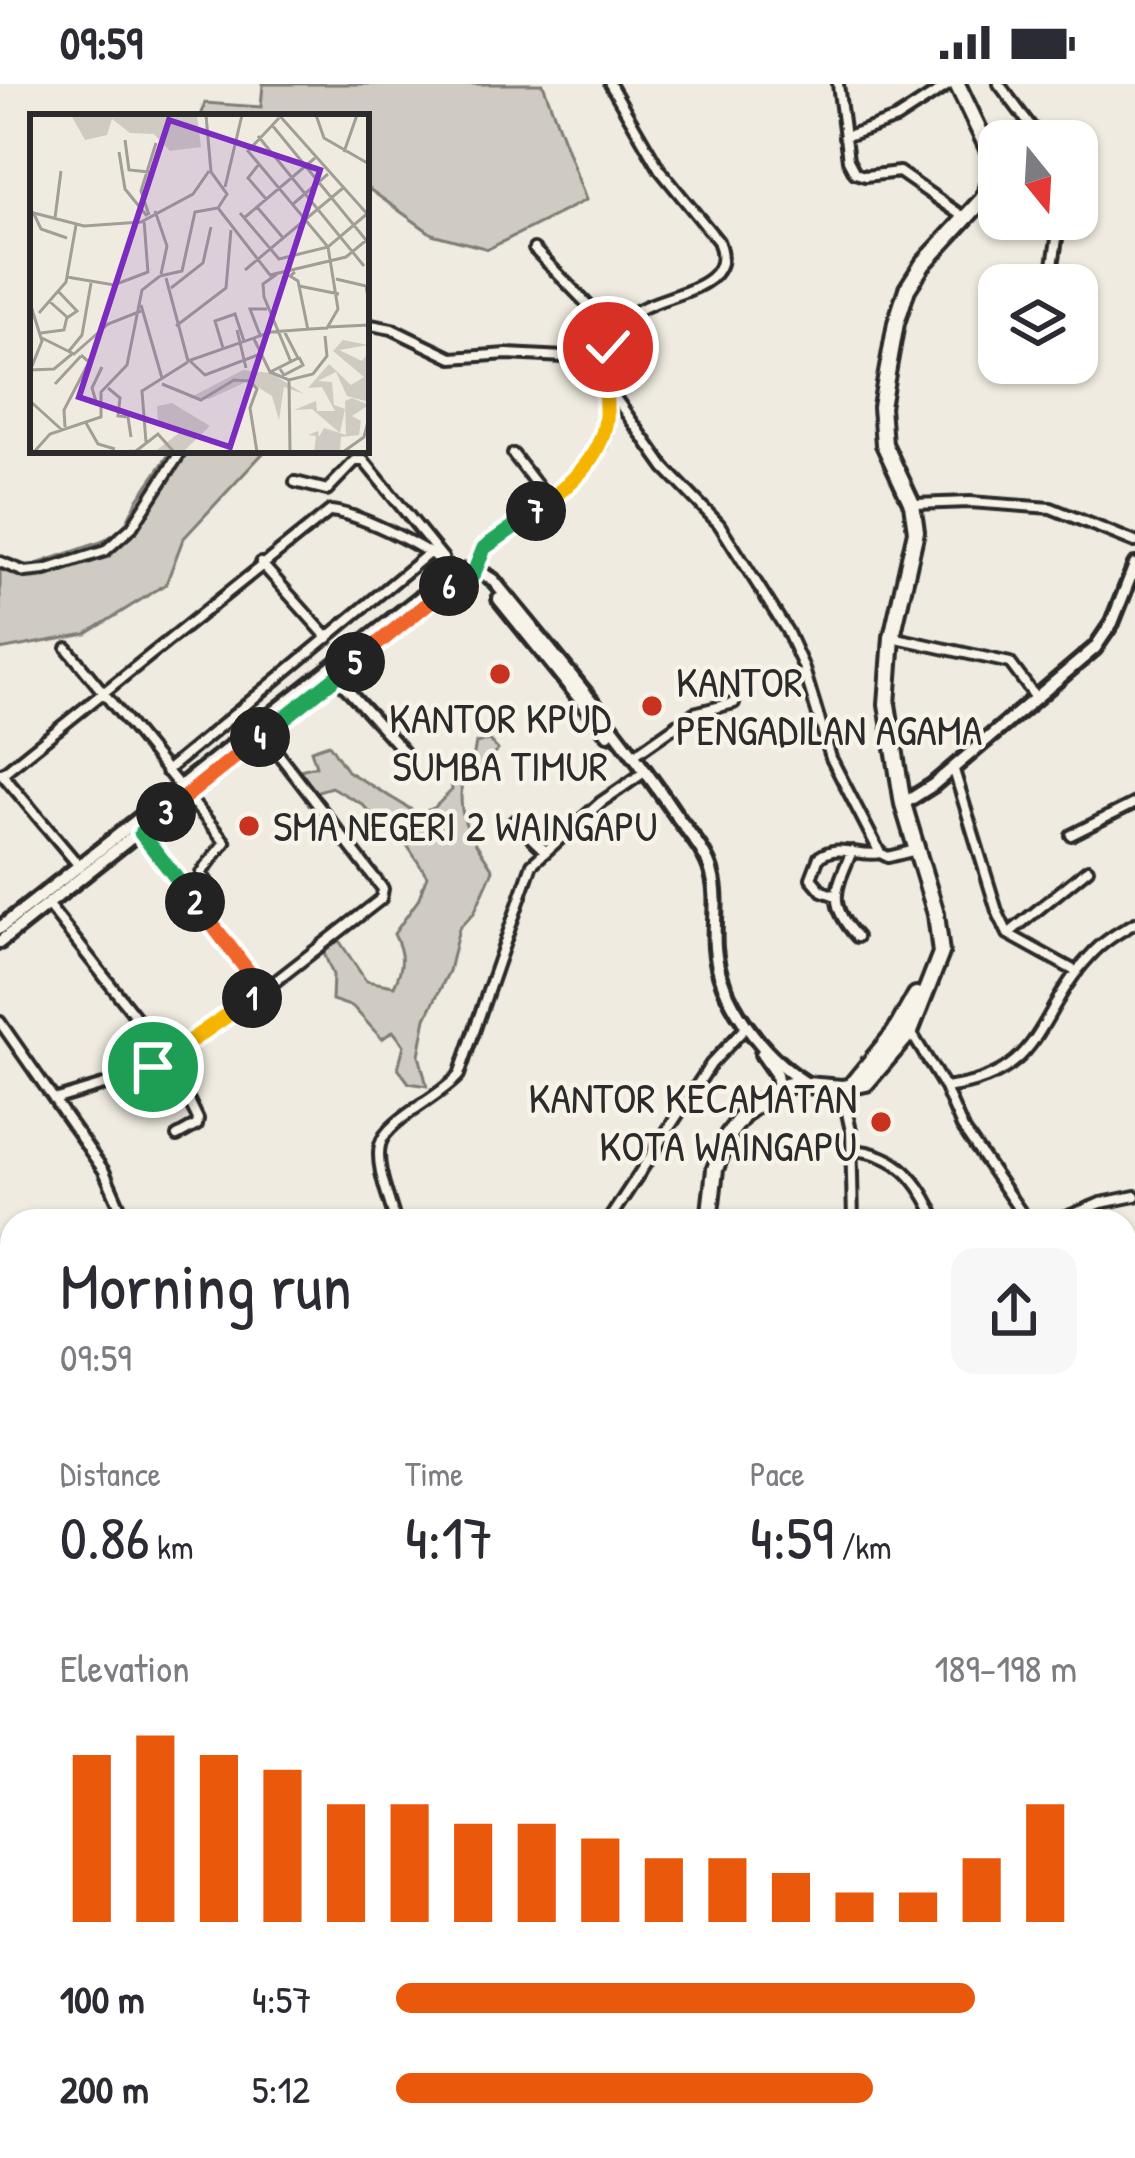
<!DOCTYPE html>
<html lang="en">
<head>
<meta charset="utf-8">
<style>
  body { margin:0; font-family:"Patrick Hand",sans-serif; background:#f7f7f7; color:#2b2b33; height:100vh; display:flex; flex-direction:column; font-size:45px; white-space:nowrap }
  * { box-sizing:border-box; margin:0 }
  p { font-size:39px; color:#7c7c81 }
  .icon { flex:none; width:66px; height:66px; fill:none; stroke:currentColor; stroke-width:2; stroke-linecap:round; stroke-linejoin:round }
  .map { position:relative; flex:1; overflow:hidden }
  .panel { position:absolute; left:0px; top:1125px; width:1137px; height:951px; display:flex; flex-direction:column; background:#fff; border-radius:36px 36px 0 0; box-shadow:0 3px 9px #0004 }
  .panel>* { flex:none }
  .needle { width:78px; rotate:162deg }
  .fabs { position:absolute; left:978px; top:36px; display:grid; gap:24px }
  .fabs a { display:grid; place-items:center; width:120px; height:120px; border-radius:24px; background:#fff; box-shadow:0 3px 9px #0004; font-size:60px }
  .pin { position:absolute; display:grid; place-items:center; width:102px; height:102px; color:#fff; margin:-51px; border:6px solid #fff; border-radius:50%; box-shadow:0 3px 12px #0007 }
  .km { position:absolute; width:60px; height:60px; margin:-30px; border-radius:50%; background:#222; color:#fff; font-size:33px; line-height:60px; text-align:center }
  .round { display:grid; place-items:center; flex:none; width:126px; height:126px; border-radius:24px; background:#f7f7f7 }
  .summary { display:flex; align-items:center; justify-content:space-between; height:204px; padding:0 60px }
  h1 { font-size:66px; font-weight:600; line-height:90px }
  .stats { display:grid; grid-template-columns:repeat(3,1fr); gap:18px; height:204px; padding:12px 60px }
  .stats div { display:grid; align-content:center }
  .stats b { font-size:60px; font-weight:600 }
  .stats small { font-size:33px; font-weight:400 }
  .stats p { font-size:33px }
  .chart { height:336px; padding:24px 60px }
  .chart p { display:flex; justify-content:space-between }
  .chart svg { width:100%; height:216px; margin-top:12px; stroke:#ea580c; stroke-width:6 }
  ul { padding:0 60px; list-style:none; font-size:39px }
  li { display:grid; grid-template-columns:192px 144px 1fr; align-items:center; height:90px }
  li i { height:30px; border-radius:15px; background:#ea580c }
  .status { display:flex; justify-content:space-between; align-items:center; height:84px; padding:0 60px; background:#fff; direction:ltr }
  .status svg { height:33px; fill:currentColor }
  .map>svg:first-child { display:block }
  .green { fill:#cfcbc2; stroke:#7d7b76; stroke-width:3 }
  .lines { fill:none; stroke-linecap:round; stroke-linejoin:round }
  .minor-casing { stroke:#2b2b2b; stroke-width:16 }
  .tertiary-casing { stroke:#2b2b2b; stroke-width:18 }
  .secondary-casing { stroke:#2b2b2b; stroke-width:20 }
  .trunk-casing { stroke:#2b2b2b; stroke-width:22 }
  .minor { stroke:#f7f3e8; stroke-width:8 }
  .tertiary { stroke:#f7f3e8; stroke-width:9 }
  .secondary { stroke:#f7f3e8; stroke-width:10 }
  .trunk { stroke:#f7f3e8; stroke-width:14 }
  .split-1-casing { stroke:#fff; stroke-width:24 }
  .split-2-casing { stroke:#fff; stroke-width:24 }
  .split-3-casing { stroke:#fff; stroke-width:24 }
  .split-4-casing { stroke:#fff; stroke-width:24 }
  .split-5-casing { stroke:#fff; stroke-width:24 }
  .split-6-casing { stroke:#fff; stroke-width:24 }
  .split-7-casing { stroke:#fff; stroke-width:24 }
  .split-8-casing { stroke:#fff; stroke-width:24 }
  .split-9-casing { stroke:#fff; stroke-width:24 }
  .split-1 { stroke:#f5b400; stroke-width:15 }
  .split-2 { stroke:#f0652b; stroke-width:15 }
  .split-3 { stroke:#22a559; stroke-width:15 }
  .split-4 { stroke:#f0652b; stroke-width:15 }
  .split-5 { stroke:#22a559; stroke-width:15 }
  .split-6 { stroke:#f0652b; stroke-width:15 }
  .split-7 { stroke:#22a559; stroke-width:15 }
  .split-8 { stroke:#f5b400; stroke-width:15 }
  .split-9 { stroke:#f5b400; stroke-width:15 }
  .poi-dot { fill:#c8321e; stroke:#f7f3e8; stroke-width:4.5 }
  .labels { text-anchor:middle; stroke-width:9; stroke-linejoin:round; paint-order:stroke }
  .poi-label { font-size:42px; fill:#2b2b2b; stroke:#f7f3e8; text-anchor:start }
  .inset-road { fill:none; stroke:#a19e98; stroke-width:3 }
  .view { fill:#7b2cbf; fill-opacity:0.15; stroke:#7b2cbf; stroke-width:6 }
  .inset-edge { fill:none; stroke:#2b2b2b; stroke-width:6 }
</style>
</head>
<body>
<div class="status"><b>09:59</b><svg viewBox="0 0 49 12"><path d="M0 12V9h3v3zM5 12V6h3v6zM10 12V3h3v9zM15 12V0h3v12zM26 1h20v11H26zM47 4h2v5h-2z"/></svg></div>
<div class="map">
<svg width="1135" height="2074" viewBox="0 0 1135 2074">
  <rect width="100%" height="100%" fill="#efebe0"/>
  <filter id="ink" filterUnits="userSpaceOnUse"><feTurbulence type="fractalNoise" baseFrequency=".00833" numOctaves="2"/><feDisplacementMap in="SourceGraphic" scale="24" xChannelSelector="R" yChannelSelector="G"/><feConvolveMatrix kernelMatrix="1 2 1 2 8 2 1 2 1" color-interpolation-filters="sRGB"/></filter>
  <g filter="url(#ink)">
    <path class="green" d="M263 0H543L586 116 488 165 432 150 366 103V33H201L205 19 261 23Z
      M172 366H266L183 455 166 500 86 550 0 566V476L15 484H25L101 458 123 445 138 415Z
      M489 656 498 666 478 687 462 695C457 741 471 750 493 786L474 829 459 844 449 887 426 934 419 971 427 1002 409 999 398 984 404 961 393 947 382 955 353 923 332 916 333 891 324 869 338 855 366 897 394 902C404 882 404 870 394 850L418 816 427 792 405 758 398 759 362 720 331 703 315 708 300 686 316 682 311 666 329 660 347 687 419 730 434 724 452 706 451 690 472 679 476 659Z
      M1125 1878 1135 1880V2074H928L922 2064H1125Z"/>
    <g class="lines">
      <defs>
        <path id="minor" d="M838 0 848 76 855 89 865 92 899 88 965 134
          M999 0 1042 57
          M844 53 896 35 950 0
          M534 165 590 223 607 262
          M1050 201 1060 135
          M366 240 392 245 452 274 507 270 603 275
          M609 305 665 384 719 440 787 547 803 582 831 674 880 769 888 773 916 766
          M513 370 549 417
          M295 398 327 406 355 377H364L443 474
          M914 420 970 418 1051 424 1135 458
          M0 478 25 488 45 486 105 467 132 443 182 366
          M261 479 328 554
          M473 491C482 448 568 411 597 369 627 325 579 274 631 231 657 209 740 208 718 157L660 86 610 0
          M892 553 1010 579 1036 614
          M67 564 225 758 201 789 216 811
          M335 592 404 668
          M634 671 694 629 734 619
          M953 683 997 827 1008 850 1077 888
          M166 687 428 470
          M1 689 80 783
          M2 690 330 427C360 429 441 470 459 492
          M514 737 544 766
          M141 749 263 907 381 815 383 805 263 650
          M1071 751 1135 719
          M852 767C836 805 826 819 857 853
          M836 812 822 807 811 794 819 773C840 758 858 774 880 769
          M48 821 168 974 137 991 57 1015
          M1008 850 1088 785
          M0 938 104 1087 126 1137
          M912 950 945 1004 962 1043 1027 1137
          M945 1004C1046 991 1035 930 1090 872 1102 858 1119 848 1135 839
          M842 1006 851 1047 853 1137
          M177 1052 197 1041 198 1035 168 974 238 925 260 903
          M852 1066C898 1069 920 1097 937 1137
          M395 1137C390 1116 375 1083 380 1061 386 1036 441 1013 459 991L532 780 601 718 646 687
          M608 1137 711 980 747 942
          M1056 1137 1101 1119 1135 1112
          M1125 1314 1135 1310
          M0 1322 12 1330
          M1125 1373 1135 1378
          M0 1427 12 1420
          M0 1449 12 1457
          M1125 1450 1135 1467
          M0 1582 12 1589
          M0 1853 12 1860
          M0 1957 12 1937
          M0 1995 12 2002
          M115 2064 131 2074
          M338 2064 355 2074
          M629 2064 638 2074
          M103 2074 109 2064
          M258 2074 264 2064
          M405 2074 411 2064"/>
        <path id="tertiary" d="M0 1316 12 1309
          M0 1679 12 1659
          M0 1709 12 1717
          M545 2064 546 2074"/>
        <path id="secondary" d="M499 515 608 650
          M903 720 933 701 1095 564 1112 539 1135 481
          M0 844 441 497 474 484 493 496C555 572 619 647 674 728 687 747 707 768 712 790 719 814 713 840 715 864 719 916 762 971 804 998
          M0 858 402 539 466 493
          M762 970 776 990 778 1004"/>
        <path id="trunk" d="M849 1004 895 948 916 911
          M709 1137 715 1085 728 1051 744 1030 778 1004 794 1000 842 1004 866 999 910 948 941 869 936 830 903 720 887 620 892 553 916 447 912 420 884 360 881 323 896 239 907 205 923 180 983 115 994 89 991 71 957 0
          M840 2064 845 2074"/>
      </defs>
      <use href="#minor" class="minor-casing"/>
      <use href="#tertiary" class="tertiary-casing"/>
      <use href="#secondary" class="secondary-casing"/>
      <use href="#trunk" class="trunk-casing"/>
      <use href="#minor" class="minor"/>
      <use href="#tertiary" class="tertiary"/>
      <use href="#secondary" class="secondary"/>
      <use href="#trunk" class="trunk"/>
    </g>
  </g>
  <g class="lines" filter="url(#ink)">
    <defs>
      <path id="split-1" d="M153 983 252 914"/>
      <path id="split-2" d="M195 818 260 903 252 914"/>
      <path id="split-3" d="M166 728 141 749 195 818"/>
      <path id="split-4" d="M166 728 260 653"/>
      <path id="split-5" d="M260 653 355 578"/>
      <path id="split-6" d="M355 578 449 502"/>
      <path id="split-7" d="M449 502 473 491 484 464 536 427"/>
      <path id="split-8" d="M536 427C567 403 602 375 606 334"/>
      <path id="split-9" d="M606 334C607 313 601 281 608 263"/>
    </defs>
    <use href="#split-1" class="split-1-casing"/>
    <use href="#split-2" class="split-2-casing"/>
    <use href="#split-3" class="split-3-casing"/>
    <use href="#split-4" class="split-4-casing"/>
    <use href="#split-5" class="split-5-casing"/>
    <use href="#split-6" class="split-6-casing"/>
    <use href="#split-7" class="split-7-casing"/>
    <use href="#split-8" class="split-8-casing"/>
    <use href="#split-9" class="split-9-casing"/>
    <use href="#split-1" class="split-1"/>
    <use href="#split-2" class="split-2"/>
    <use href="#split-3" class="split-3"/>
    <use href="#split-4" class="split-4"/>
    <use href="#split-5" class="split-5"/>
    <use href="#split-6" class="split-6"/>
    <use href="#split-7" class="split-7"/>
    <use href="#split-8" class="split-8"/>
    <use href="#split-9" class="split-9"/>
  </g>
  <g class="poi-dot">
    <circle cx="500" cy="590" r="12"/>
    <circle cx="652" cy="622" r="12"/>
    <circle cx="249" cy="742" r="12"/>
    <circle cx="881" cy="1038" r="12"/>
  </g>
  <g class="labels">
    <g class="poi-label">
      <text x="676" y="613">KANTOR<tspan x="676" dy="48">PENGADILAN AGAMA</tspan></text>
      <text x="500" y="649" text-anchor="middle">KANTOR KPUD<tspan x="500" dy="48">SUMBA TIMUR</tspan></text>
      <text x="273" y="757">SMA NEGERI 2 WAINGAPU</text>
      <text x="857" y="1029" text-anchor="end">KANTOR KECAMATAN<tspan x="857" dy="48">KOTA WAINGAPU</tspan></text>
    </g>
  </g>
  <g transform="translate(30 30)">
    <rect width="339" height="339" fill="#efebe0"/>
    <path d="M41 1H167L171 33 140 37 124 20 100 19 82 5 77 21 55 26ZM313 226 338 231 309 236 332 247 339 238V288L317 282 306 258 288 267 302 268 304 291 315 295 310 319 282 295 264 296 286 287 287 297H305L292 273 278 274 299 250 321 271 334 263 303 237ZM213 256 241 259 274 280 254 273 249 306 242 282 218 267 179 285 159 284ZM322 284 339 291 322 302 331 307 329 321 311 323 310 338H284L286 322 278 321 288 317 289 323 294 314 316 321 315 287ZM142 289 180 312 154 337 127 336 149 319 128 312 127 292Z" fill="#cfcbc2"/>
    <path class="inset-road" d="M249 1 339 102M286 1 294 24 339 50M249 4 218 37 298 133M242 11 336 126M228 22 334 152M95 26 99 56 119 58M89 38 95 75 117 102M314 38 327 1M229 50 218 64 236 85M195 73 212 1M263 90 298 60M227 93 254 125M188 94 240 161 316 143 339 124M125 97 137 132 131 160M0 98 54 112 111 108 163 80 179 57M210 99 249 145 298 133 338 99M4 100 11 115 37 124M119 101 111 77 126 29M25 104 31 57M214 104 285 44M114 106 118 159M215 156 313 74M265 158 260 162 268 167 278 216M247 160 233 170 234 183 261 248M130 162 152 157 165 98 188 94 197 80 181 58 176 1M37 163 84 171 118 158M136 164 158 247 241 218 280 215M306 165 336 172 339 189M269 172 309 180M141 174 173 149 181 113M28 177 47 197 37 204M0 189 12 227 0 257M111 191 132 264M9 199 36 168 46 111M146 212 196 174 201 116M298 213 339 211M280 215 297 214 308 195 298 133M207 216 216 254M11 219 34 216 37 203 19 187M230 221 220 195H237M12 224 44 240 78 210 111 197M224 225 240 258 268 244 254 217M193 234 185 207 205 200 214 227M39 237 52 221 61 169M160 247 175 261 230 240M250 255 254 261 273 251 269 243M0 256 24 255 42 240M240 258 259 266 283 260 297 242 295 222M259 266 260 338M25 270 51 242M132 270 171 286 204 266 220 267 227 275 220 294 227 338M78 274 90 284 88 302 98 303 101 323M0 287 32 316M67 291 62 274 72 253M56 309 68 330 85 335M35 313 34 296 59 248 51 241M116 328 112 277 158 248M4 338 20 320 71 303V278L97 251 112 176 130 162M85 338 106 337 128 320 144 338M313 338 334 323 339 304"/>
    <path class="view" d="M139 6 290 56 200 333 49 283Z"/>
    <rect width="339" height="339" class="inset-edge"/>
  </g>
</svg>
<div class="fabs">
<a><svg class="needle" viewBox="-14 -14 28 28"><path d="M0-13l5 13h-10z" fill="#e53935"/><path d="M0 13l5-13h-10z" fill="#7c7c81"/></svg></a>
<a><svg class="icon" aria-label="layers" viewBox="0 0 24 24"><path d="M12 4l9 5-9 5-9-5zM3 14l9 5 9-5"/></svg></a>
</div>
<div class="pin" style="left:153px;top:983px;background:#1e9e55"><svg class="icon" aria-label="arrive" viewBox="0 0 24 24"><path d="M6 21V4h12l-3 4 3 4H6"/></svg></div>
<div class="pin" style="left:608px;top:263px;background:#d93025"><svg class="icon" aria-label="check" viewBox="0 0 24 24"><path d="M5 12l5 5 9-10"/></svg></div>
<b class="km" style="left:252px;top:914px">1</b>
<b class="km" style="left:195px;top:818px">2</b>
<b class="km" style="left:166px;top:728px">3</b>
<b class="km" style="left:260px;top:653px">4</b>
<b class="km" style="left:355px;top:578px">5</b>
<b class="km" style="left:449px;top:502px">6</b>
<b class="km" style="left:536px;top:427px">7</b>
<section class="panel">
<div class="summary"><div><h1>Morning run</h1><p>09:59</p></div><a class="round"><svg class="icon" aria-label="share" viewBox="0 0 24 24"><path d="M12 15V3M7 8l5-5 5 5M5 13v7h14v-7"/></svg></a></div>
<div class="stats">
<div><p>Distance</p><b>0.86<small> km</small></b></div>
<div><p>Time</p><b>4:17</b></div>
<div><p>Pace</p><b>4:59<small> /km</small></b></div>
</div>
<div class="chart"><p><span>Elevation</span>189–198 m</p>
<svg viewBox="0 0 160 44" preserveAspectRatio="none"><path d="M5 44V10M15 44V6M25 44V10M35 44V13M45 44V20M55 44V20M65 44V24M75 44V24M85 44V27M95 44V31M105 44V31M115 44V34M125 44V38M135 44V38M145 44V31M155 44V20"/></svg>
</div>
<ul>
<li><b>100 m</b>4:57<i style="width:85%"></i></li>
<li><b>200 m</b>5:12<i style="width:70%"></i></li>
</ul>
</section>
</div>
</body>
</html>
